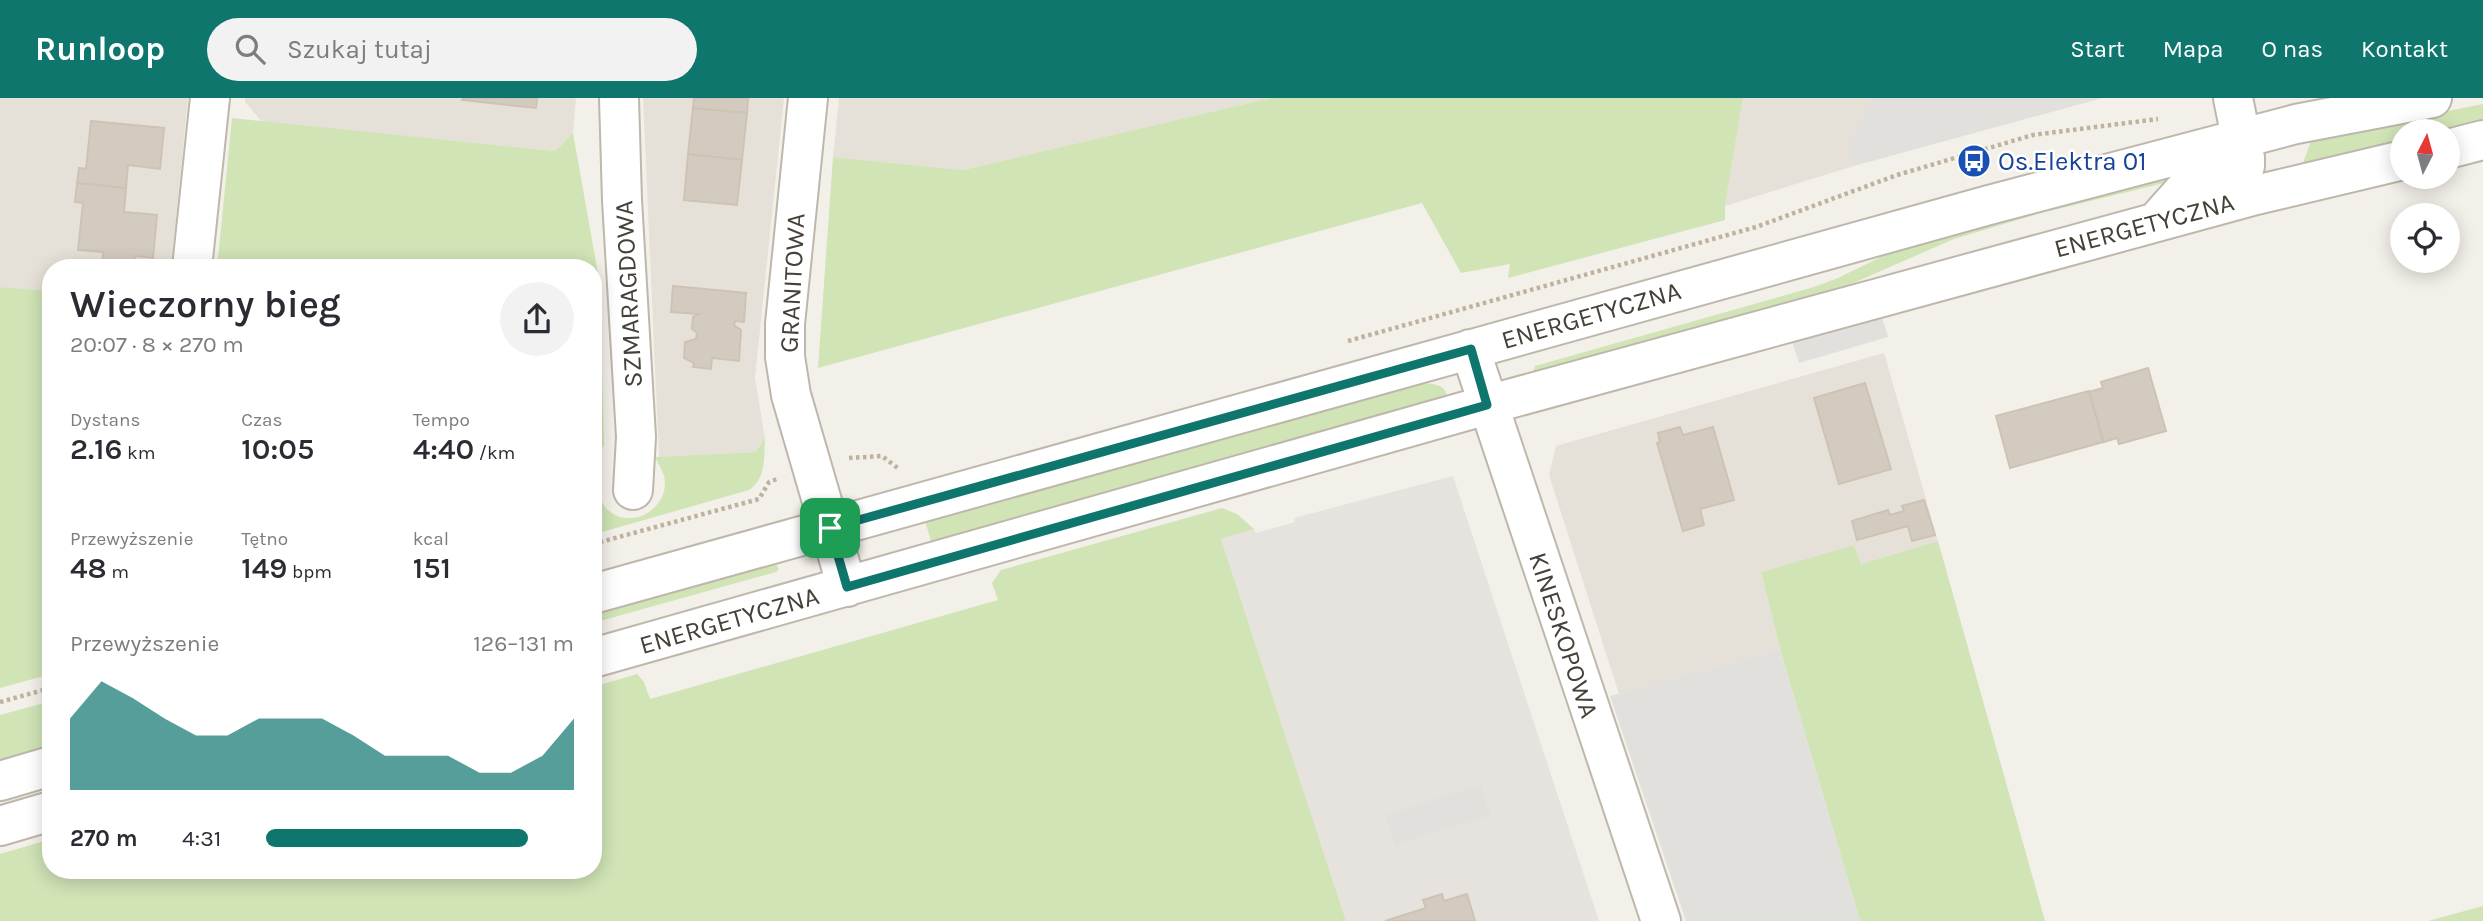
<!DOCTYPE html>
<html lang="pl">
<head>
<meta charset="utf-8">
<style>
  body { margin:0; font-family:Karla,sans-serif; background:#f2f2f3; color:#2b2b33; height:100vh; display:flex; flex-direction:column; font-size:26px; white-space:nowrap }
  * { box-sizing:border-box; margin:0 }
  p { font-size:23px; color:#7c7c81 }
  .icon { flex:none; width:38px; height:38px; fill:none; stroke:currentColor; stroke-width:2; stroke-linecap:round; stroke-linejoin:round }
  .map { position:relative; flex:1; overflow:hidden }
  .panel { position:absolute; left:42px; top:161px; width:560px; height:620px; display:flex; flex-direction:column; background:#fff; border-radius:28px; box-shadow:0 4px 18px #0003 }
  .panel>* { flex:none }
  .needle { width:46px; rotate:6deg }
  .tools { position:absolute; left:2390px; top:21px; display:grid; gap:14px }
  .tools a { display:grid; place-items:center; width:70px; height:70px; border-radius:50%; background:#fff; box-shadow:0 4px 18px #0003; font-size:35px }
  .pin { position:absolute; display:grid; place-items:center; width:60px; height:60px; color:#fff; margin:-30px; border-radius:14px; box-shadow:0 4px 10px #0006 }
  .round { display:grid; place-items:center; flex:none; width:74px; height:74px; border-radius:37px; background:#f2f2f3 }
  .summary { display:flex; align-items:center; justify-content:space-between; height:119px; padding:0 28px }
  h1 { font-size:38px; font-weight:600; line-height:52px }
  .stats { display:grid; grid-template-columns:repeat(3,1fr); gap:10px; height:119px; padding:7px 28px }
  .stats div { display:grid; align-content:center }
  .stats b { font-size:30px; font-weight:600 }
  .stats small { font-size:19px; font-weight:400 }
  .stats p { font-size:19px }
  .chart { height:196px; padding:14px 28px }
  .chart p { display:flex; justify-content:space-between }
  .chart svg { width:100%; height:126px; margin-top:7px; fill:#0f766e; opacity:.7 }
  ul { padding:0 28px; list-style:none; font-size:23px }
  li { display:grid; grid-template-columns:112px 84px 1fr; align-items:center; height:52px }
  li i { height:18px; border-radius:9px; background:#0f766e }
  header { display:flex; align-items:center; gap:42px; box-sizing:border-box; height:98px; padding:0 35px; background:#0f766e; color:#fff }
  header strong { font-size:33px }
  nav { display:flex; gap:38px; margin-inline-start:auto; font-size:24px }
  .search { width:490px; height:63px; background:#f2f2f3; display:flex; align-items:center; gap:18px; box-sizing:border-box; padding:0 24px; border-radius:38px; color:#7c7c81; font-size:26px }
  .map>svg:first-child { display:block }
  .residential { fill:#e6e1d8 }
  .industrial { fill:#e6e2de }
  .green { fill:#d0e4b6 }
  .parking { fill:#e2e0dd }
  .building { fill:#d4cbc0; stroke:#cec3b3; stroke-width:2 }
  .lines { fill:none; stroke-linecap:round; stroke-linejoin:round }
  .minor-casing { stroke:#beb7ac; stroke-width:42 }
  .path { stroke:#beb29f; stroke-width:4.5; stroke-dasharray:3.5 3.5; stroke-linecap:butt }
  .minor { stroke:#fff; stroke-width:38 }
  .route-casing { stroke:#fff; stroke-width:14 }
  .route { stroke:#0f766e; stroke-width:9 }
  .labels { text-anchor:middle; stroke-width:5; stroke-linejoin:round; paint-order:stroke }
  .transit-label { font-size:26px; fill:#164399; stroke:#fff; text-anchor:start }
  .street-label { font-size:26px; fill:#464038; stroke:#fff }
</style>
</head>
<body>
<header>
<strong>Runloop</strong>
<div class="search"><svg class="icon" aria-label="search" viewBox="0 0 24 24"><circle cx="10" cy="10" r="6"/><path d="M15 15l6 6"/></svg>Szukaj tutaj</div>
<nav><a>Start</a><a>Mapa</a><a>O nas</a><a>Kontakt</a></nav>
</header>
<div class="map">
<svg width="2483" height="823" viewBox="0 0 2483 823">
  <rect width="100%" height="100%" fill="#f3f0e9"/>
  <path class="residential" d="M0 0H188L171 170H51V193L0 189Z
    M245 0H576L573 35 555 53 262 24 245 4Z
    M643 0H784L755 280 765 341 755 354 659 359Z
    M839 0H1271L963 72 833 59Z
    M1743 0H2102L1857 67 1725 108Z
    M1884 255 1938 443 1861 466 1854 447 1761 474 1780 551 1619 596 1549 377 1556 348Z"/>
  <path class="industrial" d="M1453 378 1557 695 1599 823H1346L1221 441 1254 431 1256 435 1295 424 1294 420Z"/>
  <path class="green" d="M1271 0H1743L1725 108V122L1508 180 1510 166 1461 175 1422 105 818 270 833 59 963 72Z
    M2483 6V24L2446 33H2403V44L2302 68 2312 40Z
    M232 20 555 53 573 35 600 187 604 347 593 366V170H217Z
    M2183 71 2185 80 2037 116 1954 141 1842 190 1537 276 1533 274 1535 268 1814 189 1838 180 1893 153Z
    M0 189 51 193V576L0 590Z
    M1422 285C1433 286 1446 286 1447 299L932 446 925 423 1411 286Z
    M765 341C764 359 766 381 749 392L602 434 599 398C602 403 604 409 608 412 630 432 665 413 665 385 665 376 659 367 655 359L755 354Z
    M1222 410 1237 416 1254 431 1221 441 1346 823H0V756L51 741V772H593V589L637 576 644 584 650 601 998 502 992 485 1001 472Z
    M1938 443 2045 823H1860L1780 551 1761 474 1854 447 1861 466Z
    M775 465 779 471 776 474 593 525V517Z
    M51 603V650L0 665V617Z
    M2483 808V823H2428Z"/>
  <path class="parking" d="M1872 0H2102L1857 67 1848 48Z
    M1880 213 1888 239 1799 265 1792 243Z
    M1780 551 1860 823H1686L1610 598Z
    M1480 687 1490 717 1395 747 1385 717Z"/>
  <path class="building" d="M463 0H537L536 10 462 2Z
    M694 0H748L747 15 693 10Z
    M693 10 747 15 742 62 688 56Z
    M91 23 164 30 160 71 128 67 126 90 77 85 79 70 86 71Z
    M688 56 742 62 737 107 684 102Z
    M77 85 126 90 124 114 157 117 153 160 135 158 134 170H106L102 169 103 154 78 152 83 105 75 104Z
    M673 188 746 195 744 224 735 223 734 227 741 232 739 263 712 260 711 271 693 269 694 265 684 260 685 244 696 241 697 235 692 231 693 219 699 216 671 214Z
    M2148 270 2166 333 2119 346 2117 340 2104 344 2089 294 2103 290 2101 284Z
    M1865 285 1891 371 1839 386 1814 300Z
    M2089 293 2103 344 2010 370 1996 318Z
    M1680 329 1683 337 1713 329 1734 402 1700 411 1704 427 1683 433 1657 345 1660 344 1658 335Z
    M1924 402 1935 437 1912 443 1908 428 1857 442 1852 423 1888 412 1890 417 1904 413 1902 408Z
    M1442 796 1444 803 1467 796 1475 823H1385L1426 810 1423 802Z"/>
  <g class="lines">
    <defs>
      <path id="minor" d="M619 0 622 102 636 339 633 392
        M808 0 785 226V259L791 297 847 489
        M2448 51 2483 42
        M2156 124 2189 87 2239 73 2245 68V60L2233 0
        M192 170 210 0
        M1470 251 1661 823
        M593 496 1989 107 2296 26 2432 0
        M593 560 1487 307 2256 97 2403 62
        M0 683 51 668
        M0 728 51 713"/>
    </defs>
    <use href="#minor" class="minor-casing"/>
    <path class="path" d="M1348 243 1756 129 1897 77 2033 37 2158 21
      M849 360 882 358 899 371
      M593 446 759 401 769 384 777 381
      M0 604 51 590"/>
    <use href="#minor" class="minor"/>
  </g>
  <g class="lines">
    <defs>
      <path id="route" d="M1471 251 1487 307 847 489 830 430Z"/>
    </defs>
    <use href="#route" class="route-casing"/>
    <use href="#route" class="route"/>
  </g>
  <defs>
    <symbol id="bus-disc" viewBox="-11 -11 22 22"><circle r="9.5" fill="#1a4fb4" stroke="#fff"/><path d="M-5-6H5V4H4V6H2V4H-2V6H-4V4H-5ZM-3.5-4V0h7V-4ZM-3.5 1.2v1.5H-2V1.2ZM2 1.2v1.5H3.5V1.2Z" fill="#fff"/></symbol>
  </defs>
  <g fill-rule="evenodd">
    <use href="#bus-disc" x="1955" y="44" width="38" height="38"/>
  </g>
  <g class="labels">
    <g class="transit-label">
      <text x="1998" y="72">Os.Elektra 01</text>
    </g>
    <g class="street-label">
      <text transform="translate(2144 127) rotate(-15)" y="9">ENERGETYCZNA</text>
      <text transform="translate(792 185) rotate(-87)" y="9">GRANITOWA</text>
      <text transform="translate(628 196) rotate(-93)" y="9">SZMARAGDOWA</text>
      <text transform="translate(1591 217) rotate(-16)" y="9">ENERGETYCZNA</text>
      <text transform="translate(729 522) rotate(-16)" y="9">ENERGETYCZNA</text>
      <text transform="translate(1564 537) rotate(72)" y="9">KINESKOPOWA</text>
    </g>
  </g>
</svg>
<div class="tools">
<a><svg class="needle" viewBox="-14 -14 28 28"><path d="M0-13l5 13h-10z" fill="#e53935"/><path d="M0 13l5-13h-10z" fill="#7c7c81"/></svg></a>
<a><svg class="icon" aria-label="locate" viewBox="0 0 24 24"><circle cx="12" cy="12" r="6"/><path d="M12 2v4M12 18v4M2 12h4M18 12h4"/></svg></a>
</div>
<div class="pin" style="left:830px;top:430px;background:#1e9e55"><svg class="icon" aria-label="arrive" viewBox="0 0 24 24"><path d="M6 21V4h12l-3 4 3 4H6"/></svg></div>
<section class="panel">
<div class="summary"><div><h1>Wieczorny bieg</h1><p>20:07 · 8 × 270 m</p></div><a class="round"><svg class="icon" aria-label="share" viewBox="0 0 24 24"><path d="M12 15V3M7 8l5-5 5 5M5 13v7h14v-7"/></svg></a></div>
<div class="stats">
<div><p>Dystans</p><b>2.16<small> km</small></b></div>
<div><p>Czas</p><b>10:05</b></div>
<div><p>Tempo</p><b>4:40<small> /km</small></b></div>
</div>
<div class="stats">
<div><p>Przewyższenie</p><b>48<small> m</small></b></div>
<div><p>Tętno</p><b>149<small> bpm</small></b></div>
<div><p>kcal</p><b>151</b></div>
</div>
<div class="chart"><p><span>Przewyższenie</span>126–131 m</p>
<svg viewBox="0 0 160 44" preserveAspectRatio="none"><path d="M0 44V19L10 6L20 12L30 19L40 25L50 25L60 19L70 19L80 19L90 25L100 32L110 32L120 32L130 38L140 38L150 32L160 19V44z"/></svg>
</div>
<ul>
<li><b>270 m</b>4:31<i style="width:85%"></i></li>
</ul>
</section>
</div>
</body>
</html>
